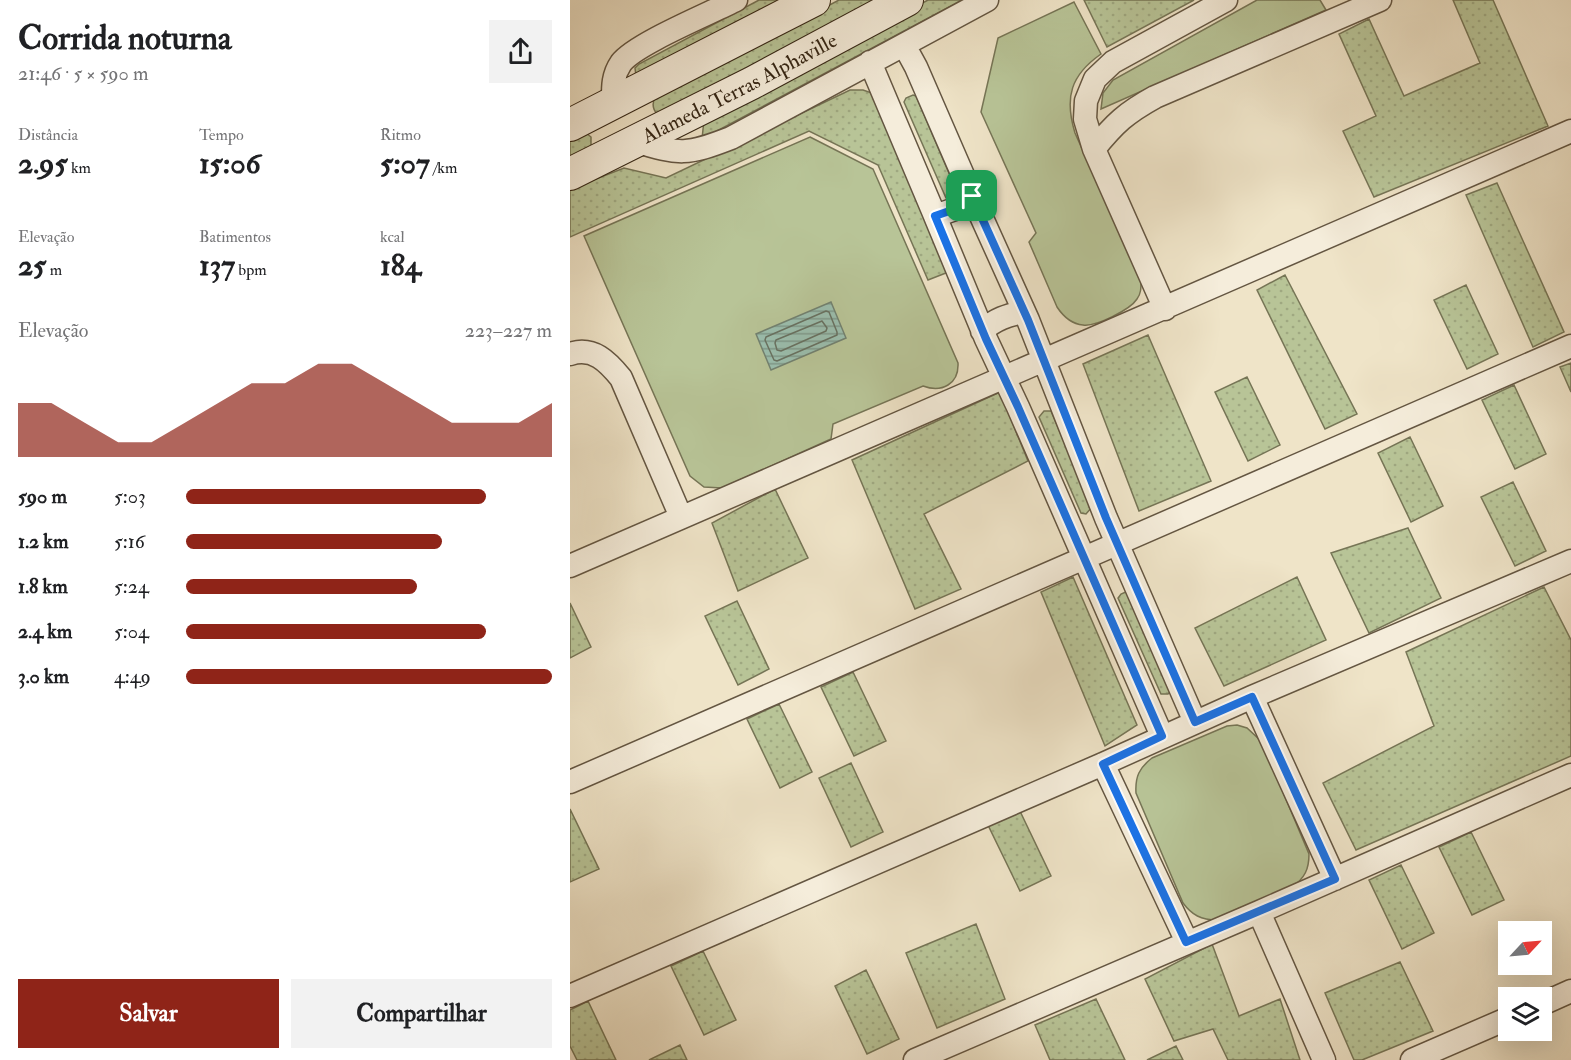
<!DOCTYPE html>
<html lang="pt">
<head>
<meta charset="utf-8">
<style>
  body { margin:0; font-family:"IM FELL Double Pica",serif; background:#f2f2f2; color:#202124; height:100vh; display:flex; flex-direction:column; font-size:22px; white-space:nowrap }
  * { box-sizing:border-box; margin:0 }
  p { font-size:20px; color:#757577 }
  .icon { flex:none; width:33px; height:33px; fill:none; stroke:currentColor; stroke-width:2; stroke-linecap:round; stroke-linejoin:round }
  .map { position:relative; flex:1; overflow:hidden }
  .details { display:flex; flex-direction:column; background:#fff; width:570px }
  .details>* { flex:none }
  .needle { width:39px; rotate:64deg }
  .buttons { position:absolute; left:928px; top:921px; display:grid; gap:12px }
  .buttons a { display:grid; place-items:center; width:54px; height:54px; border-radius:0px; background:#fff; box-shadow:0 6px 24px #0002; font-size:30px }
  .pin { position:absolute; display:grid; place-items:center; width:51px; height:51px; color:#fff; margin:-26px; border-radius:12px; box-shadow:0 3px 9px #0006 }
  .round { display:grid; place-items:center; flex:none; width:63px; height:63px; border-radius:0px; background:#f2f2f2 }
  .summary { display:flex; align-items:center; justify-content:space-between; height:102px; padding:0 18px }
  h1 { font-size:33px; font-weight:800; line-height:45px }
  .figures { display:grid; grid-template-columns:repeat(3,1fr); gap:9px; height:102px; padding:6px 18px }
  .figures div { display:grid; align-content:center }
  .figures b { font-size:30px; font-weight:800 }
  .figures small { font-size:16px; font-weight:400 }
  .figures p { font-size:16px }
  .chart { height:168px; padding:12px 18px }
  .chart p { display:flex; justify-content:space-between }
  .chart svg { width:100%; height:108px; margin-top:6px; fill:#8f2418; opacity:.7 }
  .button { display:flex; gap:12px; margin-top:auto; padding:12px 18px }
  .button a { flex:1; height:69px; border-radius:0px; background:#8f2418; color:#fff; font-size:24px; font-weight:800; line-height:69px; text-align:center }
  .button a+a { background:#f2f2f2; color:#202124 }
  ul { padding:0 18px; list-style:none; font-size:20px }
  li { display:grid; grid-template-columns:96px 72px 1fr; align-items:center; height:45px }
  li i { height:15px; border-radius:8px; background:#8f2418 }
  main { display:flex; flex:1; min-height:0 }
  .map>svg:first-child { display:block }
  .grass { fill:url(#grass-dots); stroke:#767556; stroke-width:1.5 }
  .park { fill:#b8c497; stroke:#767556; stroke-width:1.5 }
  .water { fill:url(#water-rules); stroke:#728271; stroke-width:1.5 }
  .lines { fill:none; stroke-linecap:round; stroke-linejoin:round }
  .shore { stroke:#687262; stroke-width:1.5 }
  .street-casing { stroke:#645642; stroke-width:25 }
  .secondary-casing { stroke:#352615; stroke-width:34 }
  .street { stroke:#f5eddb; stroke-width:22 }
  .secondary { stroke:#f5eddb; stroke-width:32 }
  .route-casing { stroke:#fff; stroke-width:12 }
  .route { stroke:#1a73e8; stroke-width:8 }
  .labels { text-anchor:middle; stroke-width:4.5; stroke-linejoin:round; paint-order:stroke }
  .street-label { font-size:21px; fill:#352615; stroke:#f5eddb }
</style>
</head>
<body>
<main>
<section class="details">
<div class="summary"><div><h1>Corrida noturna</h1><p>21:46 · 5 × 590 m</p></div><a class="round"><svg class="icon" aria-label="share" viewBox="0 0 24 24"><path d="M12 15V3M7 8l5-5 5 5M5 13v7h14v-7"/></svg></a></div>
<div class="figures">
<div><p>Distância</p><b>2.95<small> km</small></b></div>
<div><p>Tempo</p><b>15:06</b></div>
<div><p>Ritmo</p><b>5:07<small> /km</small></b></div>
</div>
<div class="figures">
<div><p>Elevação</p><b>25<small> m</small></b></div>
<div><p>Batimentos</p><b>137<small> bpm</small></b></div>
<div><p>kcal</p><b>184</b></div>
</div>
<div class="chart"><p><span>Elevação</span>223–227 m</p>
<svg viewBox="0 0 160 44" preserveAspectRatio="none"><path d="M0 44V22L10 22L20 30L30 38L40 38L50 30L60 22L70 14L80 14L90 6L100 6L110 14L120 22L130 30L140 30L150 30L160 22V44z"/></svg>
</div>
<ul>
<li><b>590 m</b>5:03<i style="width:82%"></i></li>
<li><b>1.2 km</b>5:16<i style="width:70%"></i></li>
<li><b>1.8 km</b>5:24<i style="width:63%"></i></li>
<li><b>2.4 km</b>5:04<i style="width:82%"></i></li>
<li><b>3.0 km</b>4:49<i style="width:100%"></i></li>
</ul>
<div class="button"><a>Salvar</a><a>Compartilhar</a></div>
</section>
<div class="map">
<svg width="1001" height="1060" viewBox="0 0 1001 1060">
  <defs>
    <pattern id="grass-dots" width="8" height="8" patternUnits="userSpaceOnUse" patternTransform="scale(1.5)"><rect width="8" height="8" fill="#b8c497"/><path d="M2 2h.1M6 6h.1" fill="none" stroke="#9fa881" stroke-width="1.8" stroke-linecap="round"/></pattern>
    <pattern id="water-rules" width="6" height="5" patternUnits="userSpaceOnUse" patternTransform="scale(1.5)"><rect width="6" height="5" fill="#9bbfaf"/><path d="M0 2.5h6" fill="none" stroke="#7f9b8d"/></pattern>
  </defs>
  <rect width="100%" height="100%" fill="#efe4c8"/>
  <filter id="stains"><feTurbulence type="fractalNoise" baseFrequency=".00333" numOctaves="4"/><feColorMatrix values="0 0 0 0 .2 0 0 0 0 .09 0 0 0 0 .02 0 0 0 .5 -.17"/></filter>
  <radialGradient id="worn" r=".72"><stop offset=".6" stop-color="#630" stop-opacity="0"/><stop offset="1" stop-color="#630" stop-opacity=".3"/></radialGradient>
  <path class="grass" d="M189 0H226L66 76 65 68 69 64Z
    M269 0H315L87 114C82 108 82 102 86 96Z
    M358 0H392L132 139 134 120Z
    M514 0H624L537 47Z
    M883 0H923L978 126 804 197 773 131 806 116 769 34 799 19 834 96 910 63Z
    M280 90H293L302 93 386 269 358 280 308 165 239 131 0 237V189L54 168 96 178Z
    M343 95 346 96 387 192 383 198H376L334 102 336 98Z
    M16 133 21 137V147L0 158V137Z
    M927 183 994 332 963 347 896 195Z
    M715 275 787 414 755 429 687 290Z
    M896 285 928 354 897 369 864 300Z
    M578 335 641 481 569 511 513 364Z
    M1001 363V392L990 367Z
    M677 377 710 445 678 461 645 392Z
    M944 385 976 454 945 469 912 400Z
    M430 392 458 461 354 514 391 589 345 609 282 460Z
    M474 411H481L522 507 516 514 511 513 469 417Z
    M840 437 873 506 841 522 808 453Z
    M943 482 976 551 945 566 911 497Z
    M205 489 238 558 168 591 142 523Z
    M838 528 871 598 799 633 761 553Z
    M503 577 567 725 535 746 471 592Z
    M727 577 756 640 654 686 625 628Z
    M974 587 1001 640V756L786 850 753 783 864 726 836 652Z
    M558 591 601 691 598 694H591L548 598 551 594Z
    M167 601 199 669 168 685 135 616Z
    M0 603 21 647 0 658Z
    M283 672 316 741 284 756 251 687Z
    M209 704 242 772 210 788 177 719Z
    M281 763 313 832 281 847 249 778Z
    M448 807 481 876 450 891 417 823Z
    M0 809 29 869 0 882Z
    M901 832 934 900 902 915 869 847Z
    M831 865 864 933 832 949 799 880Z
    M406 924 435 999 367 1028 336 953Z
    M642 944 669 1016 710 999 730 1060H658L643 1029 604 1041 575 979Z
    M133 951 166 1020 134 1035 101 966Z
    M830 962 863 1031 792 1060H784L755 993Z
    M296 970 329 1039 297 1054 265 986Z
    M526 999 555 1060H480L465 1025Z
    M18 1001 46 1060H7L0 1046V1010Z
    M110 1045 117 1060H79Z
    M606 1046 613 1060H577Z"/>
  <path class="park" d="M687 0H750L756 10 531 109 533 93 543 80Z
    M504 2 531 54C501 75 494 97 505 133L571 281C571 288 571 294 567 299 560 310 525 327 513 325 501 324 493 316 487 307L459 242 466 233 411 112 428 38Z
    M240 137 303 169 388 363C389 384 372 393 353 386L263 424 261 439 152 488 134 487 120 476 14 236Z
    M667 725 677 728 692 742 739 854C739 869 735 878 722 887L647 920C631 920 622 915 613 903L566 793C565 777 569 768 582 758L657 726Z"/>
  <path class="water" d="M261 302 276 338 201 370 186 334Z"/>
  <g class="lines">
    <path class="shore" d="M256 311 259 312 267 332V335L207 361 204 360 195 340 196 337Z
      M252 321 257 328 256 331 211 351 207 350 205 343 206 340Z"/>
    <defs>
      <path id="street" d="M300 62 365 216 388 208 402 196 346 67 334 45
        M43 104C43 89 42 76 51 63 65 44 141 13 166 0
        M65 141C110 155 117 155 161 138L417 0
        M524 149C545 123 556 113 585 97L810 0
        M402 196 458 320 536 518 625 722
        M365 216 416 339 448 407 592 736
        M595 309 524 149 515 119 516 101 525 79 543 62 656 0
        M412 331C425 319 438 315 454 312
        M0 354C23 346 38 362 51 378L111 517
        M0 566 1001 131
        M682 697 765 879
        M533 764 617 942
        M0 782 1001 346
        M689 912 754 1060
        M0 996 533 764 682 697 1001 561
        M972 1004 1001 991
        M345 1060 689 912 1001 775
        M842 1060 939 1018"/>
      <g id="secondary">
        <path d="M0 125 244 0"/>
        <path id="s1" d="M0 174 182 83 337 0"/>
      </g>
    </defs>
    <use href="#street" class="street-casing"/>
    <use href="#secondary" class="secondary-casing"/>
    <use href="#street" class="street"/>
    <use href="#secondary" class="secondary"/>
  </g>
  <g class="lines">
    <defs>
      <path id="route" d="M402 196 458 320 536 518 625 722 682 697 765 879 616 942 533 764 592 736 448 407 416 339 365 216 388 208Z"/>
    </defs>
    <use href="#route" class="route-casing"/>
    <use href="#route" class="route"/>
  </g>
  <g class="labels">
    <g class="street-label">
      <text dy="7" stroke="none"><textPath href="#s1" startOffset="190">Alameda Terras Alphaville</textPath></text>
    </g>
  </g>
  <rect width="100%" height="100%" filter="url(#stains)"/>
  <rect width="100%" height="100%" fill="url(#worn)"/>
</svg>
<div class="buttons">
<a><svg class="needle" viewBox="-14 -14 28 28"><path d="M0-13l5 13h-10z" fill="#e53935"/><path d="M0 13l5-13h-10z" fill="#757577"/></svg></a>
<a><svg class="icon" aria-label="layers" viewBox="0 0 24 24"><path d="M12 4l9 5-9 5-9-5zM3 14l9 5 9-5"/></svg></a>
</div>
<div class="pin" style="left:402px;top:196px;background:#1e9e55"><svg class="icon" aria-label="arrive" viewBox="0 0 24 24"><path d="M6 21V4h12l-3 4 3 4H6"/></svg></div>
</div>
</main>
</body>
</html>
